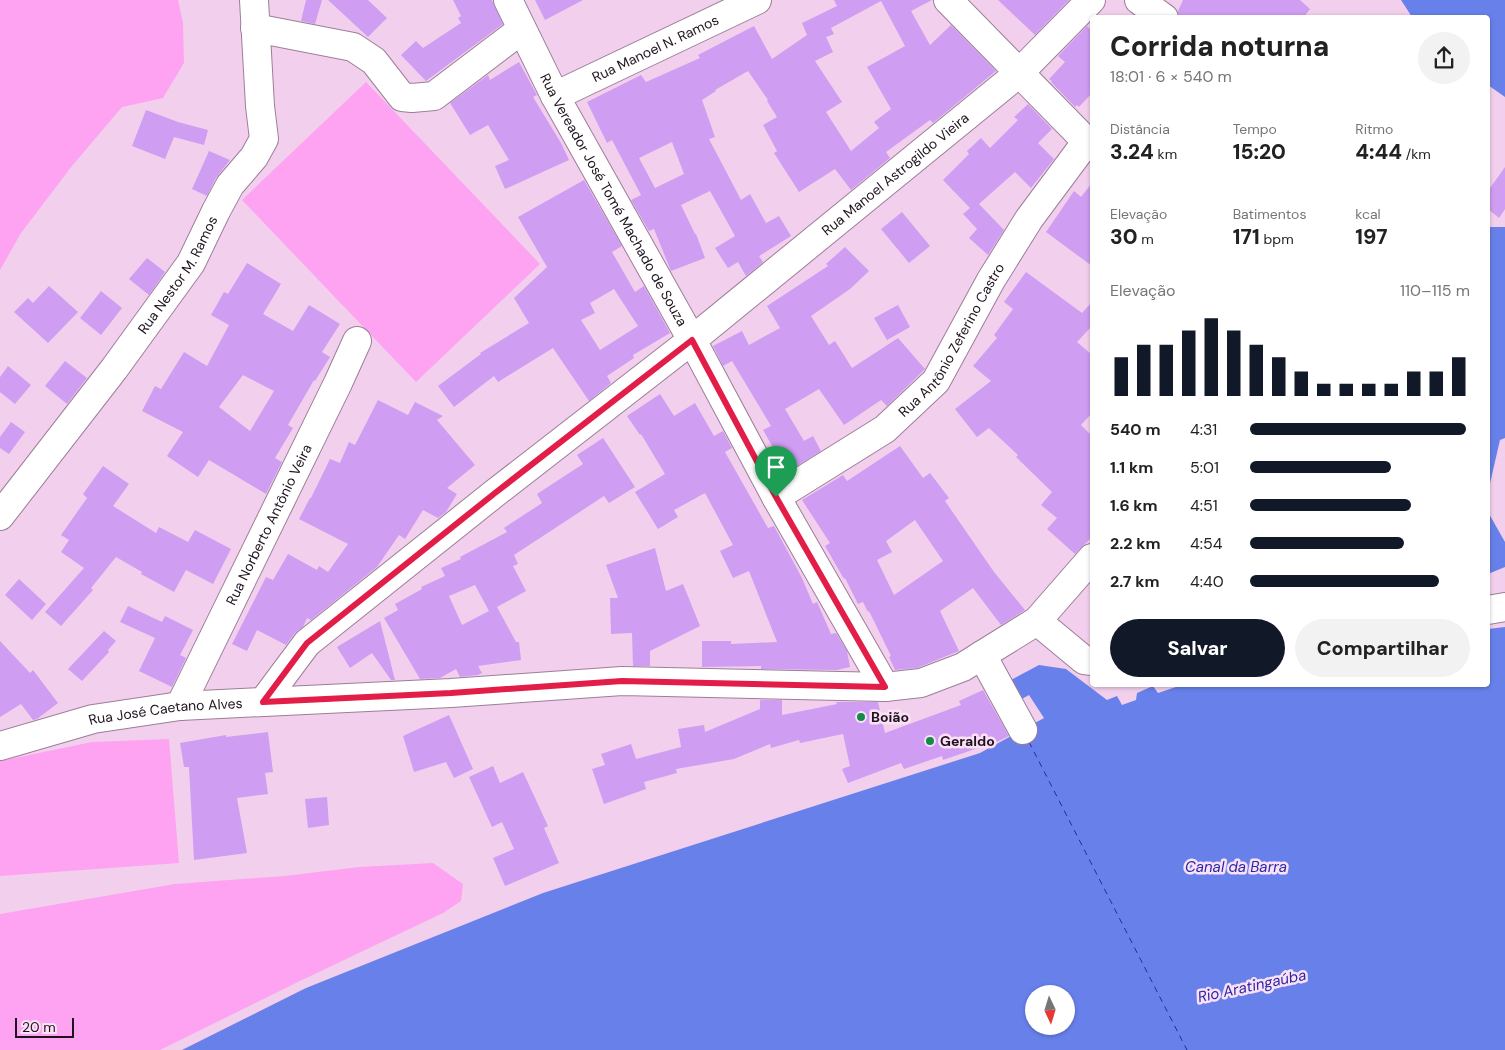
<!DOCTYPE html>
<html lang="pt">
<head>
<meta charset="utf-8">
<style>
  body { margin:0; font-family:"DM Sans",sans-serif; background:#f2f2f2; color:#222; height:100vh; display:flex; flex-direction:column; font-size:19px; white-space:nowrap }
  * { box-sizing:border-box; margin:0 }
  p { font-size:16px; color:#767676 }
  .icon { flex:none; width:28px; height:28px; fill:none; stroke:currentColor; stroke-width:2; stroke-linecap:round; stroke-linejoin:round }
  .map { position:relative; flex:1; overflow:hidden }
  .sheet { position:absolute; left:1090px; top:15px; width:400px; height:672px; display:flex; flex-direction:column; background:#fff; border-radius:5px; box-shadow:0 1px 4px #0004 }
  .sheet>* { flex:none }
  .needle { width:32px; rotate:176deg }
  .tools { position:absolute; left:1025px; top:985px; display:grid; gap:10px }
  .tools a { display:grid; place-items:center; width:50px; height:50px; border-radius:50%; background:#fff; box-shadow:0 1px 4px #0004; font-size:25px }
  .scale { position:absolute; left:15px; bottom:12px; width:59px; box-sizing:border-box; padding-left:5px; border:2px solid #1f141e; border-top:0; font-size:14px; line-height:18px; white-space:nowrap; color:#1f141e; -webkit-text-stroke:4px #fbe0f7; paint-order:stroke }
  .pin { position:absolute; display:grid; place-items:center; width:42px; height:42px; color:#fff; margin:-51px -21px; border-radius:50% 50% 50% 0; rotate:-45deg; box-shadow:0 0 5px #0007 }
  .pin .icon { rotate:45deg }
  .round { display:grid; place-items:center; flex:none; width:52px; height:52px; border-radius:26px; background:#f2f2f2 }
  .headline { display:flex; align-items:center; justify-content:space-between; height:85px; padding:0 20px }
  h1 { font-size:28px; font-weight:800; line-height:38px }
  .stats { display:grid; grid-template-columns:repeat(3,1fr); gap:8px; height:85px; padding:5px 20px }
  .stats div { display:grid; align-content:center }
  .stats b { font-size:21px; font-weight:800 }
  .stats small { font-size:14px; font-weight:400 }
  .stats p { font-size:14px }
  .chart { height:140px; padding:10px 20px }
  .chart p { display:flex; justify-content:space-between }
  .chart svg { width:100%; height:90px; margin-top:5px; stroke:#111827; stroke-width:6 }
  .action { display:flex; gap:10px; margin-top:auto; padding:10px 20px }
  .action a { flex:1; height:58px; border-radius:30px; background:#111827; color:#fff; font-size:20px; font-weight:800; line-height:58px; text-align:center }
  .action a+a { background:#f2f2f2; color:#222 }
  ul { padding:0 20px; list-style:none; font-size:16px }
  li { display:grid; grid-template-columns:80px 60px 1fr; align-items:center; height:38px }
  li i { height:12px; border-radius:6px; background:#111827 }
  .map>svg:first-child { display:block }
  .green { fill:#fda3f2 }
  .water { fill:#6881ea; fill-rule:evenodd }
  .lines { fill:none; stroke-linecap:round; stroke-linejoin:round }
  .ferry { stroke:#252aa4; stroke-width:1; stroke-dasharray:6 5; stroke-linecap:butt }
  .building { fill:#cf9df1; fill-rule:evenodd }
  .minor-casing { stroke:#9c7e98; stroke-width:30 }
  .minor { stroke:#fff; stroke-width:28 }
  .route-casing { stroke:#fff; stroke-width:10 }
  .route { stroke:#e11d48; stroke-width:6 }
  .poi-dot { fill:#148b45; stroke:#fbe0f7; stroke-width:2 }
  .labels { text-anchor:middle; stroke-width:5; stroke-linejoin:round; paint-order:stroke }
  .street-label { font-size:14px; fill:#1f141e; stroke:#fbe0f7 }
  .poi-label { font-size:14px; font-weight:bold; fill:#1f141e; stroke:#fbe0f7; text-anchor:start }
  .water-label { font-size:15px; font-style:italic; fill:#252aa4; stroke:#fbe0f7 }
</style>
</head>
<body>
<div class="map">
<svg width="1505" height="1050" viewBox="0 0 1505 1050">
  <rect width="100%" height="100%" fill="#f2d0ed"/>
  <path class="green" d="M0 0H178L183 23 184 63 163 98 122 107 72 166 21 233 0 270Z
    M366 82 540 264 416 382 242 200Z
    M169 739 179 863 0 876V761L92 742Z
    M433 863 463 884 461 901 443 913 302 980 160 1050H0V914L175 884 285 876 359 867Z"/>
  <path class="water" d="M1401 0H1505V97L1488 85V18L1412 17Z
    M1488 227H1505V438L1500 440 1488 492Z
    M1488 512 1505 542V567L1488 574Z
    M1505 627V1050H182L306 988 543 893 980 753 1044 718 1029 695 1013 704 1007 682 1039 665 1066 669 1107 700 1117 696 1122 705 1136 700 1137 693 1153 686 1158 693 1182 685H1488V629ZM1034 994H1066V1026H1034Z"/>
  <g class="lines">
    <path class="ferry" d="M1029 742 1187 1050"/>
  </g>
  <path class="building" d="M306 0H322L315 24 301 21Z
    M328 0H368L387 18 368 37Z
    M453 0H492L503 24 426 81 401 55 416 41 423 48 461 23 458 18 461 16Z
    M535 0H583L545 20Z
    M834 0H932L911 11 930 45 951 25 996 71 933 123 930 120 886 152 890 158 851 190 835 169 799 192 774 153 777 151 763 125 777 117 767 101 768 100 748 71 715 90 716 91 702 100 715 137 709 139 741 200 750 194 766 223 779 216 791 236 759 256 763 262 746 276 738 262 728 268 715 248 735 236 710 191 681 205 695 234H696L705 258 671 271 654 229 649 231 631 200 641 195 612 140 607 143 587 102 641 75 646 82 700 58 698 55 754 26 772 59 807 35 802 23 837 6ZM881 1 905 46 867 67 891 109 874 122 879 128 851 151 826 112 842 102 815 61 833 52 826 37 834 34 831 28ZM672 142 684 174 655 188 639 158Z
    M998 0H1069L1035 35Z
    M1183 0H1300L1310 9 1303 18H1179L1178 11Z
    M1087 26 1092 31V93L1079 107 1077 105 1075 107 1051 82 1052 81 1049 79 1065 62 1058 56Z
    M519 62 537 95 533 97 561 143 569 160 505 189 495 166 509 160 488 125 470 135 450 103 488 75 490 80Z
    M1028 104 1052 129 1038 143 1054 159 1031 188 1015 172 979 204 1004 230 988 255 969 238 977 229 963 214 970 208 943 180 969 154 967 151 981 138 990 148 1018 120 1014 117Z
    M146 110 178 122 208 130 204 145 174 137 165 159 132 146Z
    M209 151 230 160 216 178 207 196 192 189Z
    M1505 167V209L1499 218 1488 209V191Z
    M584 180 622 246 612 252 635 292 644 286 670 333 633 355 634 358 607 376 611 383 589 401 553 348 498 382 494 376 454 407 438 386 481 354 480 353 529 323 514 298 547 267 518 217ZM614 289 638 326 600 350 581 320 595 313 590 303Z
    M1092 183V266L1046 232 1074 191 1081 197Z
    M902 212 930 246 909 263 881 229Z
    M845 247 869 271 850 289 811 316 829 345 835 341 852 368 898 338 925 369 887 406 881 400 844 425 819 389 785 409 804 441 813 436 821 451 787 472 763 430 771 426 732 361 723 366 713 346 742 331 749 345 780 328 767 306 828 266 826 264Z
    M147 258 165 272 149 295 129 279Z
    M247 263 281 284 263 314 293 331 309 305 340 324 322 352 330 357 315 381 314 380 288 425 293 428 275 458 282 462 266 494 209 460 198 477 167 456 183 432 142 411 155 386 161 389 184 352 207 366 229 325 211 315 224 292 228 294ZM243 375 274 391 250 431 219 407Z
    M1026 272 1082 313 1092 302V326L1077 342 1092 355V413L1081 425 1092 436V537L1075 554 1047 529 1057 518 1041 505 1052 492 1016 457 1018 455 989 428 977 437 955 409 991 381 973 366 997 338 994 335 1013 309 1004 302Z
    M49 286 78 312 48 343 14 312 28 298 33 303Z
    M101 291 122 308 101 335 80 318Z
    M898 305 910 327 887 340 874 318Z
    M65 361 87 378 67 404 45 386Z
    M8 366 31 385 15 404 0 392V377Z
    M660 394 674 416 695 403 714 436 723 431 732 448 725 452 768 528 774 526 802 578 813 604 817 602 831 634 836 633 847 651 850 667 837 670 761 669V666L702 667V641H731V644L777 642 749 571 733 578 720 551 733 545 705 493 674 510 678 517 658 529 635 492 665 474 641 434 640 435 627 416Z
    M378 400 408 415 415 402 443 416 437 420 475 465 447 488 457 494 446 512 438 518 423 510 405 539 399 535 377 567 311 620 307 618 303 627 295 633 286 645 257 630 247 651 232 644 266 577 273 580 288 554 317 570 319 566 328 572 348 544 299 519 310 498H311L330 459 340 463 349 442 355 445Z
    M11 422 25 432 9 454 0 448V437Z
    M603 438 635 487 609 503 604 496 514 555 518 564 513 566 526 591 497 607 516 642H519L521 660 478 666 482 673 478 675 460 677 456 669 440 678 420 679 384 618 398 610 395 604 422 589 421 587 445 576 441 568 461 559 460 557 507 532 504 528 542 503 537 494 583 464 577 455ZM475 585 489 611 462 625 449 596Z
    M900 446 923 478 930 473 949 498 945 501 994 572 1025 610 1001 625 973 588 940 611 959 651 917 668 895 670 889 657 891 656 869 611 868 612 863 602 858 604 845 578 844 579 825 546 830 543 802 500 843 475 847 481ZM915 520 943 561 894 595 877 560 892 552 886 541Z
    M103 466 129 484 113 506 156 533 159 527 188 542 195 530 231 549 213 584 186 570 174 592 141 574 142 572 116 557 91 588 93 590 61 626 45 612 84 568 61 552 69 540 61 535 87 498 83 494Z
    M655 548 666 591 683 584 700 626 650 651V666H633L632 633 611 634 610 598H618L606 565Z
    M19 579 46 604 32 620 5 595Z
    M128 606 162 622 165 616 193 630 180 655 186 658 172 687 139 671 155 638 120 622Z
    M380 621 395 680H391L372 653 350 668 337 647Z
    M104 631 116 641 108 650 109 652 82 681 68 669Z
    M0 641 30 673 33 670 58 703 37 719 33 720 21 704 0 717Z
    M983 690 1009 736 982 749 981 747 943 760 942 756 904 769 901 763 848 783 842 769 850 766 843 734 800 743 799 740 771 748 770 744 734 759 676 769 677 773 644 782 646 789 604 804 592 769 605 765 601 754 631 744 636 759 681 747 678 729 704 725 705 732 760 709V700H782V715L837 704 836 702H878L885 733 961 705 959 701Z
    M449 715 473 769 454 778 446 762 414 772 403 736Z
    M268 732 273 772 265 773 268 794 237 798 247 853 194 860 189 767H184L180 743 226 735V737Z
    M493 766 500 783 523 772 548 826 544 828 559 863 505 886 493 858 514 849 502 822 492 827 469 777Z
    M327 797 329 825 308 828 305 799Z"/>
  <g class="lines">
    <defs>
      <g id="minor">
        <path id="s1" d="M508 0 555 96 692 340 776 497 885 687"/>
        <path d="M948 0 1092 147"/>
        <path d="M1139 0 1164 18"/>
        <path d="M255 28 353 47 374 61 402 97 412 98 434 96 521 30"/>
        <path id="s2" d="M555 96 757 0"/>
        <path id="s3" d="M776 497 885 429 936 381 991 280 1029 219 1087 141"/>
        <path id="s4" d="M0 516 114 369 191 263 216 211 230 185 254 157 264 139 260 106 254 0"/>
        <path d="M1488 610 1505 607"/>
        <path d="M1037 621 1084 660 1092 661"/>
        <path d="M982 655 1023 730"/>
        <path id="s5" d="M263 702 307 643 495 493 692 340 1019 73 1091 0"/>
        <path id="s6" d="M180 706 338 383 357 341"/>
        <path id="s7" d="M0 746 93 719 180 706 451 693 622 681 885 687 921 683 963 667 982 655 1037 621 1092 558"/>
      </g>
    </defs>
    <use href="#minor" class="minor-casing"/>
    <use href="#minor" class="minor"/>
  </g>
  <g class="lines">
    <defs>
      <path id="route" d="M692 340 776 497 885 687 622 681 451 693 263 702 307 643 495 493Z"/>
    </defs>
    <use href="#route" class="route-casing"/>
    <use href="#route" class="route"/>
  </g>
  <g class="poi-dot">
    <circle cx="861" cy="717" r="5"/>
    <circle cx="930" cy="741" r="5"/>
  </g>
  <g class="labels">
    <g class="street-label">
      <text dy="5" stroke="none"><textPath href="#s2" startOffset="111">Rua Manoel N. Ramos</textPath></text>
      <text dy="5" stroke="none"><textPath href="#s5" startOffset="826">Rua Manoel Astrogildo Vieira</textPath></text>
      <text dy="5" stroke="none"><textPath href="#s1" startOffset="226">Rua Vereador José Tomé Machado de Souza</textPath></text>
      <text dy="5" stroke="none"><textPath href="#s4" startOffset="300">Rua Nestor M. Ramos</textPath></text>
      <text dy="5" stroke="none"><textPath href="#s3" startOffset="241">Rua Antônio Zeferino Castro</textPath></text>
      <text dy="5" stroke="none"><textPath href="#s6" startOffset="202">Rua Norberto Antônio Veira</textPath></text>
      <text dy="5" stroke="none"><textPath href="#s7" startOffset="170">Rua José Caetano Alves</textPath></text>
    </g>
    <g class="poi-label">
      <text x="871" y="722">Boião</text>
      <text x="940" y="746">Geraldo</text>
    </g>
    <g class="water-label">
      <text x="1236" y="872">Canal da Barra</text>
      <text transform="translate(1252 986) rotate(-12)" y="5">Rio Aratingaúba</text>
    </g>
  </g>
</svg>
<div class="tools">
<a><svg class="needle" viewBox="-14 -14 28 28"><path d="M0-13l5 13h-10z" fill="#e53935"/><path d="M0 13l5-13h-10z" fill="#767676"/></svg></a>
</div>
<div class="scale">20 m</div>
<div class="pin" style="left:776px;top:497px;background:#1e9e55"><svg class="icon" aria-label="arrive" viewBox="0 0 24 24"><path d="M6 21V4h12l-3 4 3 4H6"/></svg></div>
<section class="sheet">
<div class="headline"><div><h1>Corrida noturna</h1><p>18:01 · 6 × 540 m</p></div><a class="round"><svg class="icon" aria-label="share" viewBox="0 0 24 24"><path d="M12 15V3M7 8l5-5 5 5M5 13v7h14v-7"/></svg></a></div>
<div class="stats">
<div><p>Distância</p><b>3.24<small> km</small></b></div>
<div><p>Tempo</p><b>15:20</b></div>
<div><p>Ritmo</p><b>4:44<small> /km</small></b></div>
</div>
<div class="stats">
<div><p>Elevação</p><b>30<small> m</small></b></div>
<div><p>Batimentos</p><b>171<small> bpm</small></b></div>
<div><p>kcal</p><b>197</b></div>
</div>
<div class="chart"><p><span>Elevação</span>110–115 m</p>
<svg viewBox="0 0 160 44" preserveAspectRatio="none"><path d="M5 44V25M15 44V19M25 44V19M35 44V12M45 44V6M55 44V12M65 44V19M75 44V25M85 44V32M95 44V38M105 44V38M115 44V38M125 44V38M135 44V32M145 44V32M155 44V25"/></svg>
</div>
<ul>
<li><b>540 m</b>4:31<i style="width:98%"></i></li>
<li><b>1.1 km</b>5:01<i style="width:64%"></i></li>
<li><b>1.6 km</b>4:51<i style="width:73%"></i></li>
<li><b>2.2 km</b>4:54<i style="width:70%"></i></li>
<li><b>2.7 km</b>4:40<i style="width:86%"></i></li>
</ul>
<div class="action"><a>Salvar</a><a>Compartilhar</a></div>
</section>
</div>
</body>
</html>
